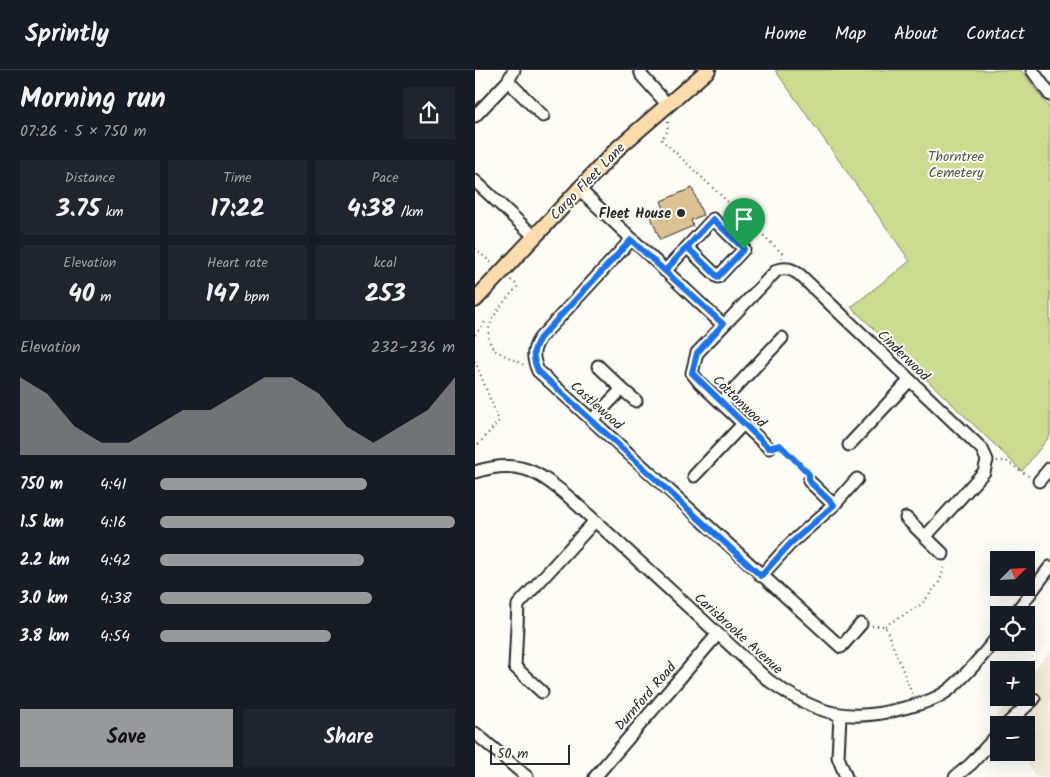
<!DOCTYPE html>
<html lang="en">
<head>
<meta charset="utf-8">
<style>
  body { margin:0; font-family:Kalam,sans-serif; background:#20242c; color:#f1f3f6; height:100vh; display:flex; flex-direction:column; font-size:19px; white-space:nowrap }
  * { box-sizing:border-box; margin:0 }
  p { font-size:16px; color:#9ea1a6 }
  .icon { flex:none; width:28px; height:28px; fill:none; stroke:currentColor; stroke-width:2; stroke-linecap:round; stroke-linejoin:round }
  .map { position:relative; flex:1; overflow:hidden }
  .side { display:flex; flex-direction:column; background:#171b24; width:475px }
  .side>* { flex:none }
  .needle { width:32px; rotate:66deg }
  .buttons { position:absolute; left:515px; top:481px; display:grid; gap:10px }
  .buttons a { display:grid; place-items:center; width:45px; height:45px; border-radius:0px; background:#171b24; box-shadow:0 5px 20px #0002; font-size:25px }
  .scale { position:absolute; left:15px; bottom:12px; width:80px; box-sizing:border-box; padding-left:5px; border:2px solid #2b2b2b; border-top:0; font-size:14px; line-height:18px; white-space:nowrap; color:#2b2b2b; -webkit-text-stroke:4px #fdfcf7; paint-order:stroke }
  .pin { position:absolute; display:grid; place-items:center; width:42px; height:42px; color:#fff; margin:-51px -21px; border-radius:50% 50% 50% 0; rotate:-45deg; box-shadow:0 0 5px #0007 }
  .pin .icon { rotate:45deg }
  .round { display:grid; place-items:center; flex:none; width:52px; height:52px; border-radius:0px; background:#20242c }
  .head { display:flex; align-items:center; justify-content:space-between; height:85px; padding:0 20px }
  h1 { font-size:28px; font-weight:700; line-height:38px }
  .stats { display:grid; grid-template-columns:repeat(3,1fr); gap:8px; height:85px; padding:5px 20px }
  .stats div { display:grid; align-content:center; border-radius:0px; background:#20242c; text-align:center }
  .stats b { font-size:25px; font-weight:700 }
  .stats small { font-size:14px; font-weight:400 }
  .stats p { font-size:14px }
  .chart { height:140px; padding:10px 20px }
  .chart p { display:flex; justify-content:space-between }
  .chart svg { width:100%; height:90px; margin-top:5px; fill:#98999b; opacity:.7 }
  .action { display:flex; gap:10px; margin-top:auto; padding:10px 20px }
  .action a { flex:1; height:58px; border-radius:0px; background:#98999b; color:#111; font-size:20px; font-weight:700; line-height:58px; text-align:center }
  .action a+a { background:#20242c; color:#f1f3f6 }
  ul { padding:0 20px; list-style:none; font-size:16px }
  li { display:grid; grid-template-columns:80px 60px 1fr; align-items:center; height:38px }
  li i { height:12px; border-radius:6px; background:#98999b }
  header { display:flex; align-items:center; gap:30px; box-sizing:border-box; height:70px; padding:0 25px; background:#171b24; border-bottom:1px solid #363941 }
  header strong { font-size:24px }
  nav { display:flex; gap:28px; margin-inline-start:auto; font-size:18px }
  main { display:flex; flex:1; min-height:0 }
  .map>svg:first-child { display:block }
  .built { fill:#f3ebd9 }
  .green { fill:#ccdb8f; stroke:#7c835d }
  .building { fill:#dcc292; stroke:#2b2b2b }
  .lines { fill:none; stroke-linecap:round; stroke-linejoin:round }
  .minor-casing { stroke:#2b2b2b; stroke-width:15 }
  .major-casing { stroke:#2b2b2b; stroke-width:18 }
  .path { stroke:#2b2b2b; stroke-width:2; stroke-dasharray:1 4; stroke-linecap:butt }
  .minor { stroke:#fdfcf7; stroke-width:11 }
  .major { stroke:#fcdcac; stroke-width:14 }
  .route-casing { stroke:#fff; stroke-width:10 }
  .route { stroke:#1a73e8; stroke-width:6 }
  .poi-dot { fill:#2b2b2b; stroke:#fdfcf7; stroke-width:2 }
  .labels { text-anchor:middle; stroke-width:4; stroke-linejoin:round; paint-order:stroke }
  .park-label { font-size:14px; fill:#535744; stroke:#fdfcf7 }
  .street-label { font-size:14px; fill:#2b2b2b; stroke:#fdfcf7 }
  .poi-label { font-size:14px; font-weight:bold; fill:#2b2b2b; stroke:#fdfcf7; text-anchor:end }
</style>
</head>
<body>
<header>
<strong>Sprintly</strong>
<nav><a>Home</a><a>Map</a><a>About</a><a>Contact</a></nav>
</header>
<main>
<section class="side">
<div class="head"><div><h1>Morning run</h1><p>07:26 · 5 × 750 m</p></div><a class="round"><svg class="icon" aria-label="share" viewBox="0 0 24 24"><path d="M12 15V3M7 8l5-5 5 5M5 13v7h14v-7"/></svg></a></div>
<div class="stats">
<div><p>Distance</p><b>3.75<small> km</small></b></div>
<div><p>Time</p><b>17:22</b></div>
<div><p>Pace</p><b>4:38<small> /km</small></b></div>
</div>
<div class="stats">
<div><p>Elevation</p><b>40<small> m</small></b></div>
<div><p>Heart rate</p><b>147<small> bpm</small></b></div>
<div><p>kcal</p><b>253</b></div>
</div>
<div class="chart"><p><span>Elevation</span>232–236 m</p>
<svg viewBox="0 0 160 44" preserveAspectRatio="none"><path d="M0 44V6L10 14L20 30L30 38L40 38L50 30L60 22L70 22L80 14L90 6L100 6L110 14L120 30L130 38L140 30L150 22L160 6V44z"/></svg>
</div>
<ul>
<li><b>750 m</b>4:41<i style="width:70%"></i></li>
<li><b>1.5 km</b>4:16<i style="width:100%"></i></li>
<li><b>2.2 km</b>4:42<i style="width:69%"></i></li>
<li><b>3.0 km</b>4:38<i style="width:72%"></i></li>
<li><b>3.8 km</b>4:54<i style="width:58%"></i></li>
</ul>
<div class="action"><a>Save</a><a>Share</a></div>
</section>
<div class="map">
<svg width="575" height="707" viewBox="0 0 575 707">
  <rect width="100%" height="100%" fill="#fdfcf7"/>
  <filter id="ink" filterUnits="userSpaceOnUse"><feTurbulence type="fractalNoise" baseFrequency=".02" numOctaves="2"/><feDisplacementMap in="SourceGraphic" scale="10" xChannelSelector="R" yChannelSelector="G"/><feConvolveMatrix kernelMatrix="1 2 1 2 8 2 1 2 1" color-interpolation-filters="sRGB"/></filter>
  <g filter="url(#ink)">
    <path class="built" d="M575 581V707H560L548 683 551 682V655H528L522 646 537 628H551V610Z"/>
    <path class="green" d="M300 0H546L575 39V366L547 401 376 237 435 191Z"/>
    <path class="building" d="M217 118 228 145 216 150 218 156 185 170 176 147 190 141 186 131Z"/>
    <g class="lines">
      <defs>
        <path id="minor" d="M165 0 167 6 192 34
          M557 0 575 25
          M33 11 68 46
          M0 46 33 11 39 0
          M0 111 59 166
          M103 118 247 254
          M156 170 65 268C57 280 57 287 63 301L366 577 386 554
          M190 201 238 149 269 179 243 207 212 177
          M147 319 161 331
          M246 333 307 268
          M117 350 147 319 123 296
          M374 375 434 311
          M294 378 225 313 217 303 222 283 302 200C311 197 317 199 325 205L507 379 512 390 509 402 450 467
          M0 402C44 388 62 401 95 428L293 610C342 645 373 654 433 637 446 634 464 628 475 619 493 604 509 584 524 565
          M219 406 268 354
          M564 411 575 398
          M359 435 382 409
          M431 448 468 484
          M286 506 315 474 359 435 334 411
          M539 545 575 497
          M67 622 40 597 43 535 119 452
          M365 645 363 687 371 707
          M531 655 559 629
          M0 663 52 707
          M120 707 242 565
          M480 707 496 694 524 663"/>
        <path id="major" d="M0 230 143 78 233 0"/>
      </defs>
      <use href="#minor" class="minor-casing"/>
      <use href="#major" class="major-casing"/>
      <path class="path" d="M193 52 192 62 186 69 307 183V188
        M0 179 17 193
        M36 210 43 216C28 233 0 261 21 281 30 286 40 290 49 295
        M0 265 10 252
        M0 291 24 351 0 378
        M304 376 331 400
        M522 391H531L555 407
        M397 556H410L438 626
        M410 556 447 534 465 511 470 494"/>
      <use href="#minor" class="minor"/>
      <use href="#major" class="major"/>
    </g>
  </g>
  <g class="lines" filter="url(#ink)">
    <defs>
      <path id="route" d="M269 179 238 149 190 201 156 170 65 268C57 280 57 287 63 301L286 506 315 474 359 435 334 411V404L305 375 294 378 217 303 222 283 248 254 190 201 212 177 243 207 269 179"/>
    </defs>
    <use href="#route" class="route-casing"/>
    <use href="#route" class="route"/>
  </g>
  <circle class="poi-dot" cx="206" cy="143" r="5"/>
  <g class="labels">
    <g class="park-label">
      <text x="481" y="91">Thorntree<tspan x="481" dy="16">Cemetery</tspan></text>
    </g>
    <g class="street-label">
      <text transform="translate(112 111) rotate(-46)" y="5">Cargo Fleet Lane</text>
      <text transform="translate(429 285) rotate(44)" y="5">Cinderwood</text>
      <text transform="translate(265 331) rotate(44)" y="5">Cottonwood</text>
      <text transform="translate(122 335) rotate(42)" y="5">Castlewood</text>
      <text transform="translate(264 563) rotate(42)" y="5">Carisbrooke Avenue</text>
      <text transform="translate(170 626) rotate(-49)" y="5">Durnford Road</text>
    </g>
    <g class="poi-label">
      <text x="196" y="148">Fleet House</text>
    </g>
  </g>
</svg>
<div class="buttons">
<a><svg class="needle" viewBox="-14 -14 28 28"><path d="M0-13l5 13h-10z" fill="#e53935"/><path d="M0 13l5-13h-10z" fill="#9ea1a6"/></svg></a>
<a><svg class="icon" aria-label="locate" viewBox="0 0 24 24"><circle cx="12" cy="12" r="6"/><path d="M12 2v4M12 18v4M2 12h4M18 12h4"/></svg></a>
<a>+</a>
<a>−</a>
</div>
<div class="scale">50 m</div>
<div class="pin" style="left:269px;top:179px;background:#1e9e55"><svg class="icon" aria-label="arrive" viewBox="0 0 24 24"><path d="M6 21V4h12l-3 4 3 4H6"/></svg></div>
</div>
</main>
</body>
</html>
